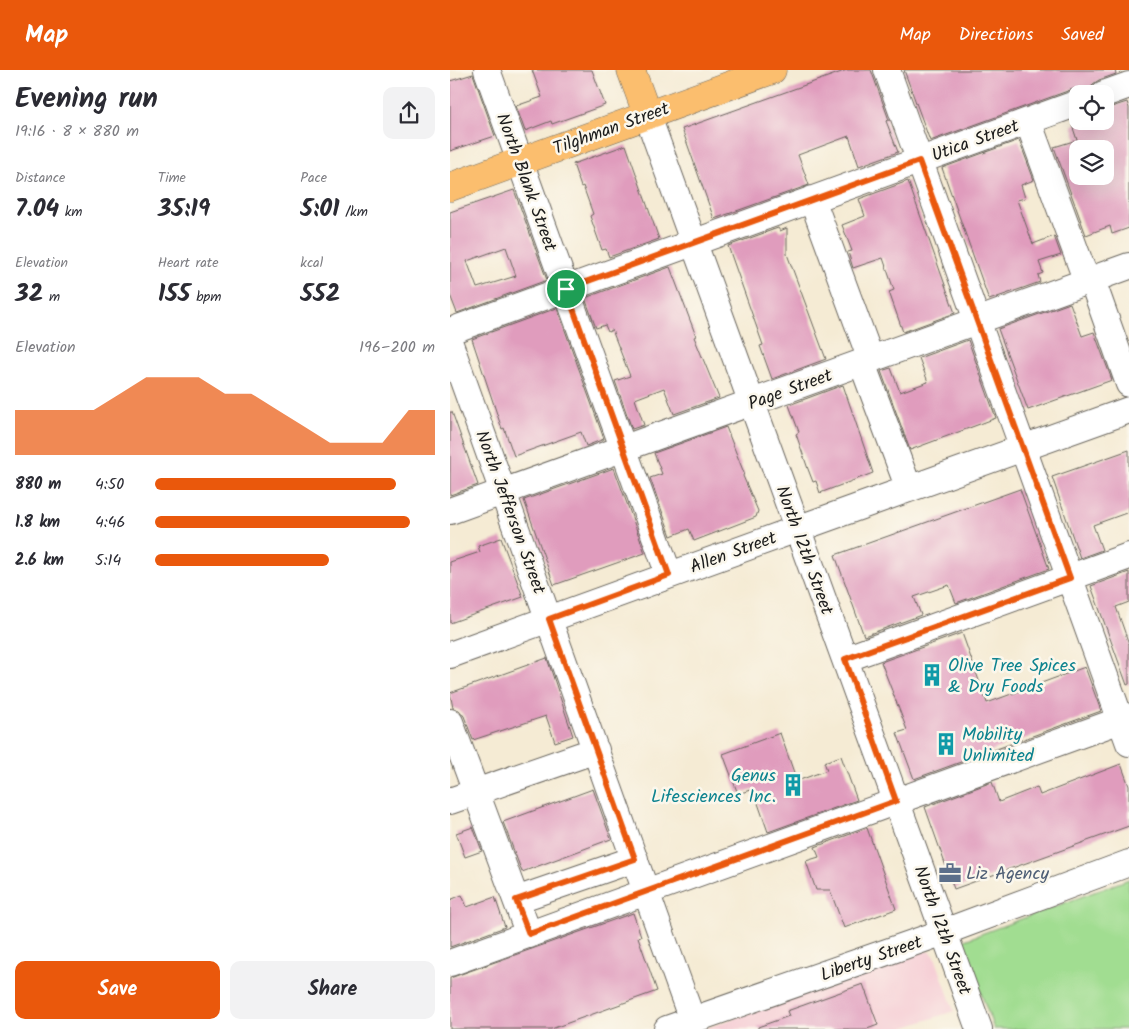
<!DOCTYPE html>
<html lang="en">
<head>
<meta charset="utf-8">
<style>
  body { margin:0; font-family:Kalam,sans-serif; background:#f2f2f3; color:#2b2b33; height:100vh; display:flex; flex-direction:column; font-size:19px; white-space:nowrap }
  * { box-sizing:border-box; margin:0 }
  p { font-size:16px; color:#7c7c81 }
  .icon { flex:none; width:28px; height:28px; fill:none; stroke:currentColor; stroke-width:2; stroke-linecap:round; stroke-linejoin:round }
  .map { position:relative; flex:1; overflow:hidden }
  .panel { display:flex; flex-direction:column; background:#fff; width:450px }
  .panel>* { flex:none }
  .fabs { position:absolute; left:619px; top:15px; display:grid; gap:10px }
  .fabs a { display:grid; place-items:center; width:45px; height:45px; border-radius:10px; background:#fff; box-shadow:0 5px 20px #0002; font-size:25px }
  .pin { position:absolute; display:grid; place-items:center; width:42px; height:42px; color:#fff; margin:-21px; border:2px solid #fff; border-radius:50%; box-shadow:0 1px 5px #0007 }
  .round { display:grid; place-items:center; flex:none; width:52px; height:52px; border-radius:10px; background:#f2f2f3 }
  .head { display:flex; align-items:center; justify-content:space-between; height:85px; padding:0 15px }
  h1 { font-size:28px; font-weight:700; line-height:38px }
  .metrics { display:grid; grid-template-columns:repeat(3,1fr); gap:8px; height:85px; padding:5px 15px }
  .metrics div { display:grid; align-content:center }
  .metrics b { font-size:25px; font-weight:700 }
  .metrics small { font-size:14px; font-weight:400 }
  .metrics p { font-size:14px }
  .chart { height:140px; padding:10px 15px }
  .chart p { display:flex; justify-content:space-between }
  .chart svg { width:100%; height:90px; margin-top:5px; fill:#ea580c; opacity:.7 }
  .button { display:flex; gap:10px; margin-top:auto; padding:10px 15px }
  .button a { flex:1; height:58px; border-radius:10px; background:#ea580c; color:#fff; font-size:20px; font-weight:700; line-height:58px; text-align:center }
  .button a+a { background:#f2f2f3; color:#2b2b33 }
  ul { padding:0 15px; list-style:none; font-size:16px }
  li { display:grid; grid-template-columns:80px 60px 1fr; align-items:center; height:38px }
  li i { height:12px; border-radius:6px; background:#ea580c }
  header { display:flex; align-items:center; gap:30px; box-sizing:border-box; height:70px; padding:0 25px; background:#ea580c; color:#fff }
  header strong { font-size:24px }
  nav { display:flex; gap:28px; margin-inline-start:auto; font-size:18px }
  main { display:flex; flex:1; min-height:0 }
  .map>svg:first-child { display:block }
  .built { fill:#f6cfd6 }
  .green { fill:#a1dd91; stroke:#5e7c56 }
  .building { fill:#e09cbd; fill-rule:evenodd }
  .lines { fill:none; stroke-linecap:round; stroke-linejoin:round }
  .minor-casing { stroke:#68645c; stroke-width:28 }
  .major-casing { stroke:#68645c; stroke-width:29 }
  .minor { stroke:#fff; stroke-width:26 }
  .major { stroke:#fbbe6e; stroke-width:28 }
  .route-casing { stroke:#fff; stroke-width:10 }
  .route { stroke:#ea580c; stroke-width:6 }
  .labels { text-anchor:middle; stroke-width:5; stroke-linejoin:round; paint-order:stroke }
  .street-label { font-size:18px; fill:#1c1c1c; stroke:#fbf7ec }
  .culture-label { font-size:18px; fill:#0d838f; stroke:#fbf7ec; text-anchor:start }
  .service-label { font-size:18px; fill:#4e5e75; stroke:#fbf7ec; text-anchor:start }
</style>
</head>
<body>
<header>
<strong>Map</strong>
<nav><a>Map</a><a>Directions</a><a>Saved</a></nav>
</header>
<main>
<section class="panel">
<div class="head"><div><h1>Evening run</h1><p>19:16 · 8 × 880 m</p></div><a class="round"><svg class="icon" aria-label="share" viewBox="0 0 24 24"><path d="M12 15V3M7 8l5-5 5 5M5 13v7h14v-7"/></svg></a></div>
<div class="metrics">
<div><p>Distance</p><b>7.04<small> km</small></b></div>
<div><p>Time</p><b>35:19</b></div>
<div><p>Pace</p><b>5:01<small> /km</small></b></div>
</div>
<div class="metrics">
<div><p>Elevation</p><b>32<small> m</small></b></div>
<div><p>Heart rate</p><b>155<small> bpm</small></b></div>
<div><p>kcal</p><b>552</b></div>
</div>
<div class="chart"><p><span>Elevation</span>196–200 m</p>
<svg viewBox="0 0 160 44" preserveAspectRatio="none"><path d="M0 44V22L10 22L20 22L30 22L40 14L50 6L60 6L70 6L80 14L90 14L100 22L110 30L120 38L130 38L140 38L150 22L160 22V44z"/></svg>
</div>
<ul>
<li><b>880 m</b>4:50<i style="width:86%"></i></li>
<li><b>1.8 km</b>4:46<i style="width:91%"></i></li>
<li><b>2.6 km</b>5:14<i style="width:62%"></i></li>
</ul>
<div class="button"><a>Save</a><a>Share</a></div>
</section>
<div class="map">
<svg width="679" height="959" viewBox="0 0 679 959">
  <rect width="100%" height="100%" fill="#fbf7ec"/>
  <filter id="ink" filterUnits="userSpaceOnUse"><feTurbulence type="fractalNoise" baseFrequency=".02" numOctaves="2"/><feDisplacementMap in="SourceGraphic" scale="10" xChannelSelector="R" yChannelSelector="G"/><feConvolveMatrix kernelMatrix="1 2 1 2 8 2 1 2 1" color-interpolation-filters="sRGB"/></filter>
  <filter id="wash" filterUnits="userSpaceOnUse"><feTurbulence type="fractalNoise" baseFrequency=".0096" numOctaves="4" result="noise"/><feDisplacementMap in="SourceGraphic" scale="20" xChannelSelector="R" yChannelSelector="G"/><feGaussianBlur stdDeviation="1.12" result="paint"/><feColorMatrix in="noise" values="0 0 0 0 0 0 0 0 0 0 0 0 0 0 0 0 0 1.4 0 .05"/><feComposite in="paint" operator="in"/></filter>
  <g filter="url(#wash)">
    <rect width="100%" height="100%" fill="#f5ebd4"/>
    <path class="built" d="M473 881 481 882 485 887 504 941 450 959H254Z"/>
    <path class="green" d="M679 809V959H544L512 871Z"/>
    <g id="blocks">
      <path class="building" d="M82 0H142L155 35 102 54 101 51 75 61 66 36 92 27Z
        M397 0H421L439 50 436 51 448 82 409 96 399 66 348 85 359 115 264 149 232 59Z
        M454 0H665L666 4 649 10 643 14 639 24 631 18 623 19 480 71Z
        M23 4 45 66 0 81V11Z
        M677 32 679 38V158L662 164 660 156 636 165 604 77 627 70 622 55 628 53 626 50 628 49V51H655V39ZM628 79H655V106H628Z
        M569 70 584 110 571 115 575 128 567 130 583 174 604 166 611 185 589 192 593 203 588 205 590 212 539 230 492 98Z
        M176 75 209 169 159 187 156 179 152 180 140 146 143 144 133 116 131 117 123 94Z
        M458 111 505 243 453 262 439 222 444 220 433 188 403 198 398 182 402 181 392 155 415 146 409 129Z
        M64 120 97 210 7 243 0 225V142ZM56 177 66 206 27 218 17 191Z
        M328 158 330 161 337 158V184L376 289 322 309 310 276 313 275 278 176Z
        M220 197 246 266 244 267 269 328 224 344 214 318 185 329 194 355 182 359 165 311 180 306 162 260 158 262 155 255 146 258 135 228Z
        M620 233 632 266 644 262 662 310 578 340 548 259Z
        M107 238 154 369 136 376 131 362 64 386 54 358 52 359 22 269Z
        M518 270 546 348 460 380 431 301 441 298 450 322 478 312 469 288Z
        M393 315 423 403 370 423 366 411 363 412 358 399 346 364 349 362 339 335Z
        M0 342H2L28 415 0 425Z
        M276 357 294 403 293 406 308 441 306 447 244 471 239 459 221 466 200 408 212 404 204 383Z
        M679 380V442L643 455 652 480 630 488 602 407Z
        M164 398 195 483 104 515 74 430Z
        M570 419 599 499 506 533 499 515 464 527 471 545 414 566 385 485Z
        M51 468 73 527 0 553V492L30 482 28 476Z
        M679 502V532L666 537 679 574V614L677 615 641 516Z
        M512 563 537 633 635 597 651 641 464 709 447 663 457 660 431 592Z
        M97 588 123 666 105 672 96 646 23 670 14 646 9 640 3 638 0 623Z
        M330 663 347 711 377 700 374 692 391 686 407 730 318 762 303 719 288 724 273 684Z
        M671 694 679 716V756L504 819 475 737 542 712 549 732 587 717 590 725Z
        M143 719 161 769 72 802 53 752Z
        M23 757 32 781 15 787 6 763Z
        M417 758 446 839 394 858 380 820H366L356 791 369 787 365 777Z
        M12 825 17 837 45 827 55 857 0 877V830Z
        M183 843 191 866 188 867 207 921 101 959H0V908Z
        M413 914 428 955 417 959H308V957L339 946 337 941Z"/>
    </g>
  </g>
  <g filter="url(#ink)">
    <use href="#blocks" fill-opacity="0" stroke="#68645c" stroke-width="1"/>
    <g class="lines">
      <defs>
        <path id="minor" d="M37 0 219 505
          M437 0 679 673
          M654 24 679 15
          M197 44 529 959
          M578 51 637 212
          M362 129 421 290
          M642 210 679 314
          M0 261 628 33
          M0 274 242 950
          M412 293 459 419
          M0 441 679 196
          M0 585 347 459 679 340
          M395 589 679 486
          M0 652 79 865
          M0 731 146 680
          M66 830 185 789
          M0 893 679 647
          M217 959 494 862 679 793"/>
        <path id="major" d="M181 0 197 44
          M0 117 322 0"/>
      </defs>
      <use href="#minor" class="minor-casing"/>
      <use href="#major" class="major-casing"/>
      <use href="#minor" class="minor"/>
      <use href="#major" class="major"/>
    </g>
  </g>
  <g class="lines" filter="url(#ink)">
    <defs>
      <path id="route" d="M469 91 620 508 395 589 446 731 79 864 66 830 185 789 99 549 219 505 116 219Z"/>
    </defs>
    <use href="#route" class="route-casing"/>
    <use href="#route" class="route"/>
  </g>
  <defs>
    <symbol id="building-bare" viewBox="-9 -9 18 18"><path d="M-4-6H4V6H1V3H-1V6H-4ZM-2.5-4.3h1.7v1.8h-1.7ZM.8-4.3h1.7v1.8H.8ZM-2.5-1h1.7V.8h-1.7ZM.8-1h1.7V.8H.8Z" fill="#0f9aa8" stroke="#fbf7ec" stroke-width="2.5" paint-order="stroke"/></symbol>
    <symbol id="office-bare" viewBox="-9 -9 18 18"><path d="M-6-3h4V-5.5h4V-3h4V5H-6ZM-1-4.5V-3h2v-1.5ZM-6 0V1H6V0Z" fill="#5c6f8a" stroke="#fbf7ec" stroke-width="2.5" paint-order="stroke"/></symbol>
  </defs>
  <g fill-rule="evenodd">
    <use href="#building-bare" x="466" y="589" width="32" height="32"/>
    <use href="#building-bare" x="480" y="658" width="32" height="32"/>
    <use href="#building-bare" x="327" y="699" width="32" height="32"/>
    <use href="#office-bare" x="484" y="787" width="32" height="32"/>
  </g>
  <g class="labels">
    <g class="street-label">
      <text transform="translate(161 58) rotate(-20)" y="6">Tilghman Street</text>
      <text transform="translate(525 70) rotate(-20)" y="6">Utica Street</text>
      <text transform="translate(77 112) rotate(70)" y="6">North Blank Street</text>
      <text transform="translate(340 319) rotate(-20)" y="6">Page Street</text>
      <text transform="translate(61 442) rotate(70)" y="6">North Jefferson Street</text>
      <text transform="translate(355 480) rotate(70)" y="6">North 12th Street</text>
      <text transform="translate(283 482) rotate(-20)" y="6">Allen Street</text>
      <text transform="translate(493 860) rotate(70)" y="6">North 12th Street</text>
      <text transform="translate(421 888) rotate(-19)" y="6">Liberty Street</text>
    </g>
    <g class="culture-label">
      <text x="498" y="601">Olive Tree Spices<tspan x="498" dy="21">&amp; Dry Foods</tspan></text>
      <text x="512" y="670">Mobility<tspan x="512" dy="21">Unlimited</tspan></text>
      <text x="326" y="711" text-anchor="end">Genus<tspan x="326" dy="21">Lifesciences Inc.</tspan></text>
    </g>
    <g class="service-label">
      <text x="516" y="809">Liz Agency</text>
    </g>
  </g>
</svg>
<div class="fabs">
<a><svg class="icon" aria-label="locate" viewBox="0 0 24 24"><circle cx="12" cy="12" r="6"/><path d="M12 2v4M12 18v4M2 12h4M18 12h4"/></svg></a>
<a><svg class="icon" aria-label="layers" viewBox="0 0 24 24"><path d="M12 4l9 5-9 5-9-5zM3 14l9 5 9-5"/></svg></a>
</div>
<div class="pin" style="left:116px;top:219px;background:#1e9e55"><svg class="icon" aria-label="arrive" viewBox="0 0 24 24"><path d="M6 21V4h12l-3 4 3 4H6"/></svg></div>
</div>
</main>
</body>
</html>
